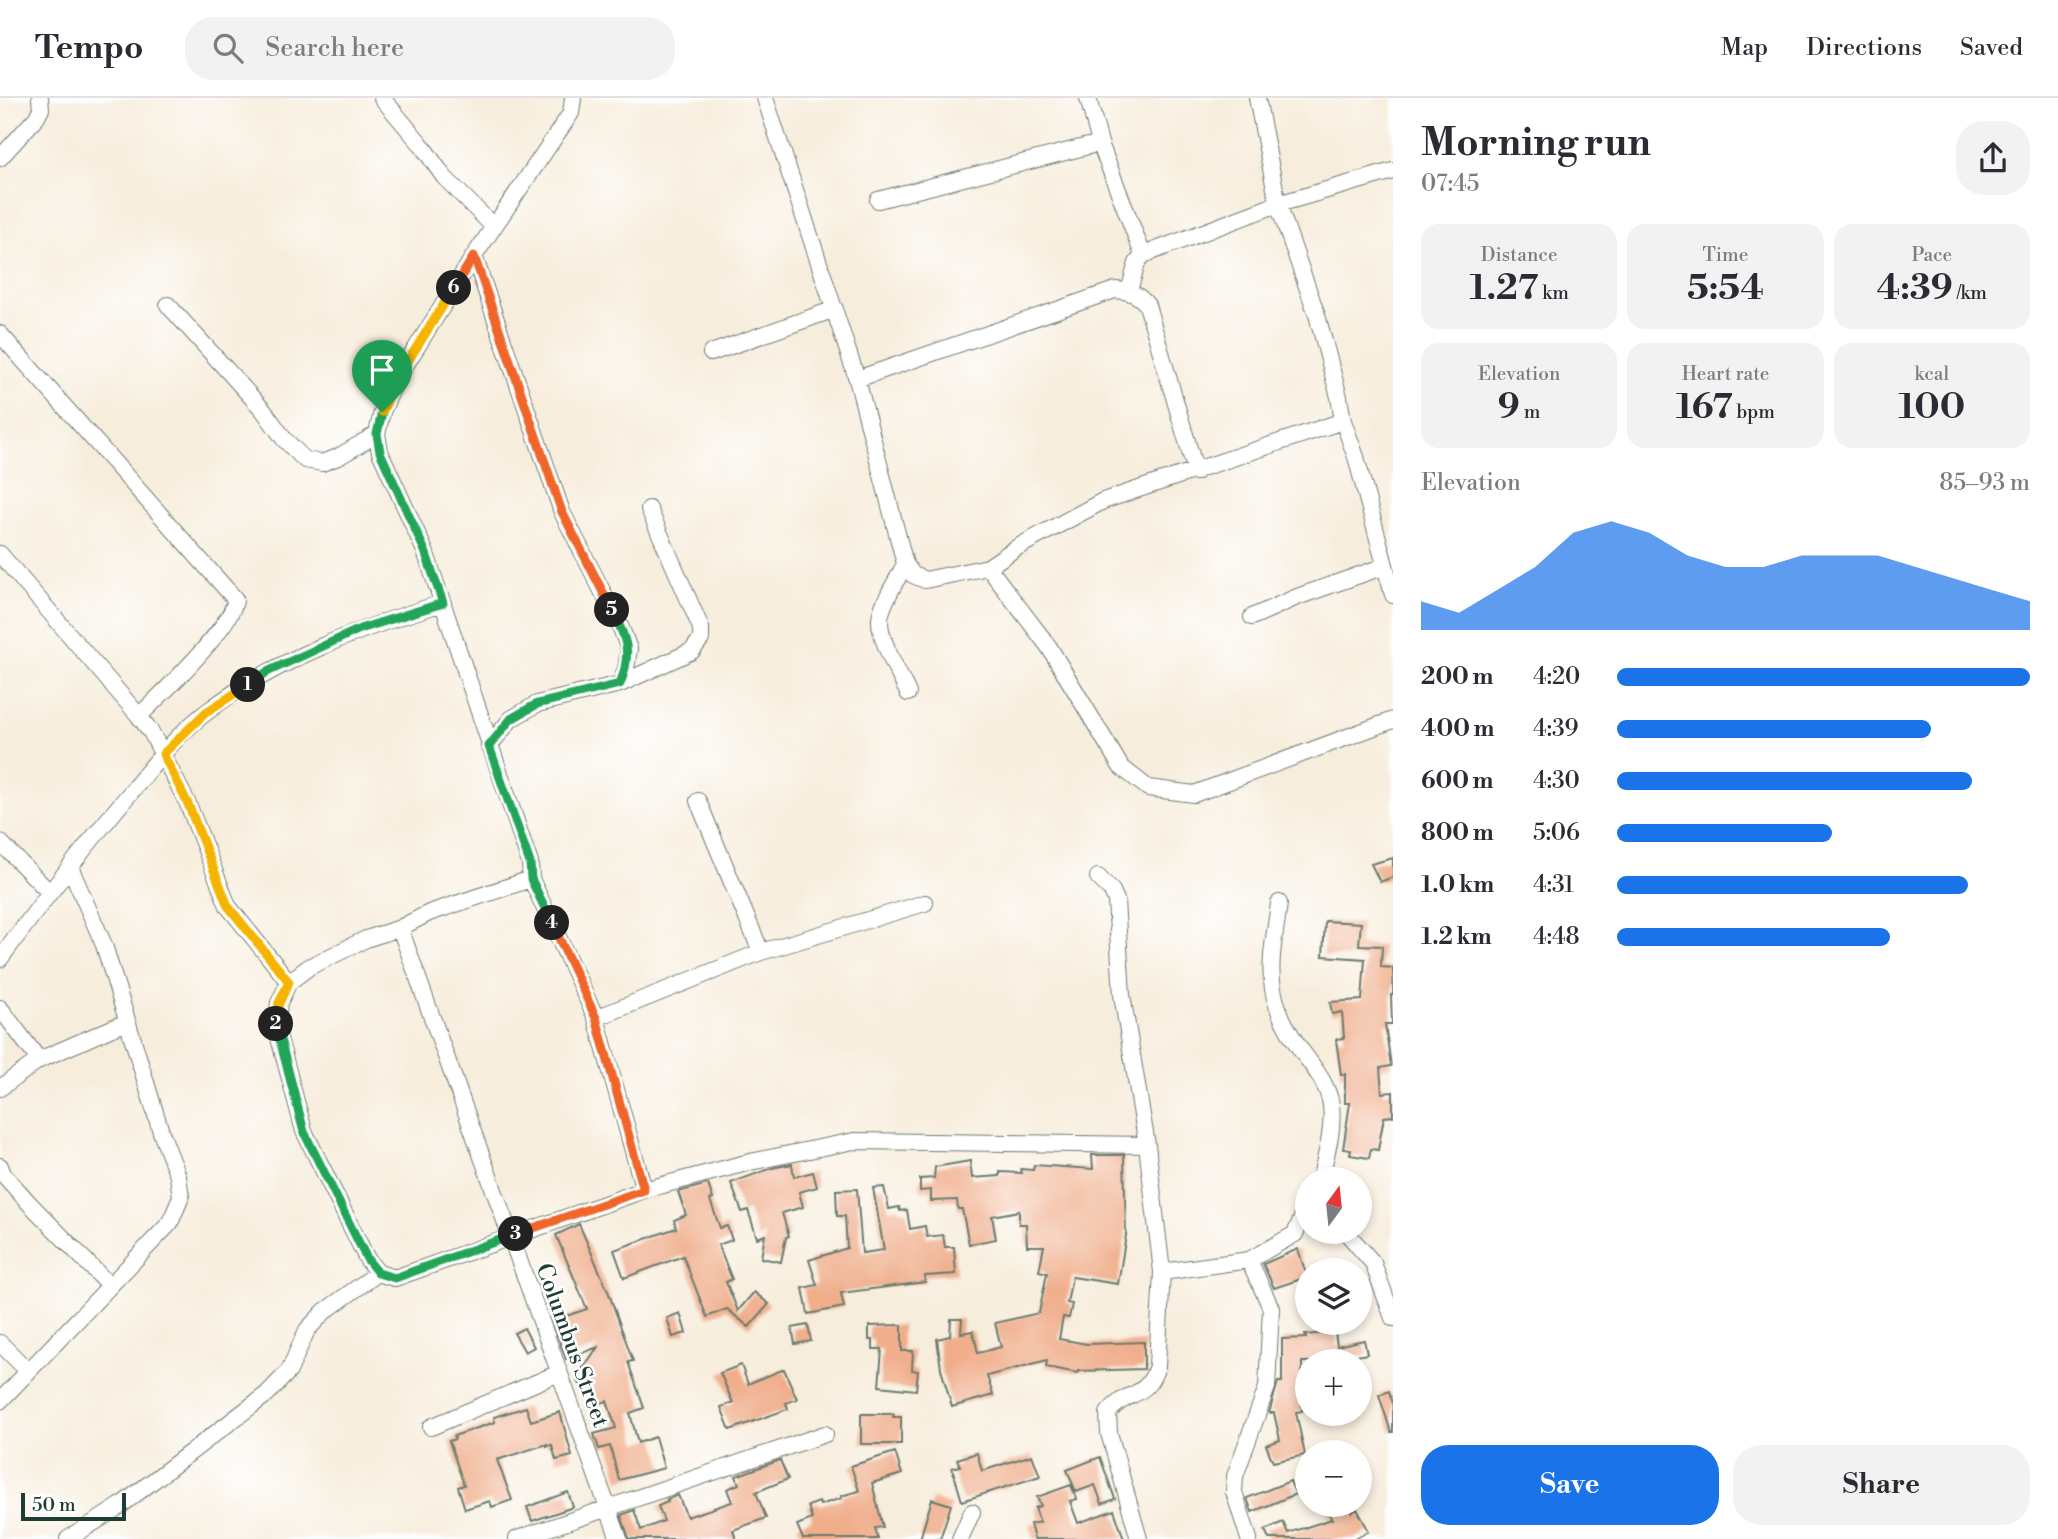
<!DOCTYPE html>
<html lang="en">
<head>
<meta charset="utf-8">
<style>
  body { margin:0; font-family:"Libre Bodoni",serif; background:#f2f2f3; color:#2b2b33; height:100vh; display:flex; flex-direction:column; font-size:26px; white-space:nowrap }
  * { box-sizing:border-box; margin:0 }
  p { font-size:23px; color:#7c7c81 }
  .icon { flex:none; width:38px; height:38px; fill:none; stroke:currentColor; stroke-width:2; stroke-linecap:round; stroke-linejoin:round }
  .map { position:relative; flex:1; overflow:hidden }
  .details { display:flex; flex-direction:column; background:#fff; width:665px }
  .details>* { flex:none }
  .needle { width:46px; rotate:15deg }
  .fabs { position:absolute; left:1295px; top:1069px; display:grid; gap:14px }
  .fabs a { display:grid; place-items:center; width:77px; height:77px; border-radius:50%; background:#fff; box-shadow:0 4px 10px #0003; font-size:35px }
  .scale { position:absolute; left:21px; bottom:18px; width:105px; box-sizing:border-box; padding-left:7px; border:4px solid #1f3d34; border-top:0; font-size:19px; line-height:24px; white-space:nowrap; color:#1f3d34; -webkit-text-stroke:5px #fff; paint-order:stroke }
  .pin { position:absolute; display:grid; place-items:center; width:60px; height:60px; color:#fff; margin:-72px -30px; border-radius:50% 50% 50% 0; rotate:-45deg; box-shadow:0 0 7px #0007 }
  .pin .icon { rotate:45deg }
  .km { position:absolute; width:35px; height:35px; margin:-18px; border-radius:50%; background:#222; color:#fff; font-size:19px; line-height:35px; text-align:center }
  .round { display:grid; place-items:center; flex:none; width:74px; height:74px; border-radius:28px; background:#f2f2f3 }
  .overview { display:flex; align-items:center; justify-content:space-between; height:119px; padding:0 28px }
  h1 { font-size:38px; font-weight:700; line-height:52px }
  .metrics { display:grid; grid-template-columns:repeat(3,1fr); gap:10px; height:119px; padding:7px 28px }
  .metrics div { display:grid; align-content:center; border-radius:18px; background:#f2f2f3; text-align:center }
  .metrics b { font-size:35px; font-weight:700 }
  .metrics small { font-size:19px; font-weight:400 }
  .metrics p { font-size:19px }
  .chart { height:196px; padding:14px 28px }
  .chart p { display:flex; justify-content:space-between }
  .chart svg { width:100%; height:126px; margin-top:7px; fill:#1a73e8; opacity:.7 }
  .button { display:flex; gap:14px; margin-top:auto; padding:14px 28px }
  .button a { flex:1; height:80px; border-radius:28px; background:#1a73e8; color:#fff; font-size:28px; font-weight:700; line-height:80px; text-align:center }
  .button a+a { background:#f2f2f3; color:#2b2b33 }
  ul { padding:0 28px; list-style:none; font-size:23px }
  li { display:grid; grid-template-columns:112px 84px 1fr; align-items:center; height:52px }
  li i { height:18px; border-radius:9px; background:#1a73e8 }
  header { display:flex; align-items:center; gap:42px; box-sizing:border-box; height:98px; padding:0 35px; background:#fff; border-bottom:2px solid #e1e1e2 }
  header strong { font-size:33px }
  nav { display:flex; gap:38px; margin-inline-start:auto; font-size:24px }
  .search { width:490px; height:63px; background:#f2f2f3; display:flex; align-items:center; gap:18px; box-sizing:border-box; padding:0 24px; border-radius:28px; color:#7c7c81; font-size:26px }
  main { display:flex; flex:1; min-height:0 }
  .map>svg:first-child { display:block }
  .building { fill:#f0ae8b }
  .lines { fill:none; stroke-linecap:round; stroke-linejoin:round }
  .minor-casing { stroke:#6b7b6f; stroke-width:18 }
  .minor { stroke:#fff; stroke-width:16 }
  .split-1-casing { stroke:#fff; stroke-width:14 }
  .split-2-casing { stroke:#fff; stroke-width:14 }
  .split-3-casing { stroke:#fff; stroke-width:14 }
  .split-4-casing { stroke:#fff; stroke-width:14 }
  .split-5-casing { stroke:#fff; stroke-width:14 }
  .split-6-casing { stroke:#fff; stroke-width:14 }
  .split-7-casing { stroke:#fff; stroke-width:14 }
  .split-1 { stroke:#22a559; stroke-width:9 }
  .split-2 { stroke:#f5b400; stroke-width:9 }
  .split-3 { stroke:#22a559; stroke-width:9 }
  .split-4 { stroke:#f0652b; stroke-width:9 }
  .split-5 { stroke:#22a559; stroke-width:9 }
  .split-6 { stroke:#f0652b; stroke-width:9 }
  .split-7 { stroke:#f5b400; stroke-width:9 }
  .labels { text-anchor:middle; stroke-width:5; stroke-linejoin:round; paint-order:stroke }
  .street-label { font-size:23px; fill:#1f3d34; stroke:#fff }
</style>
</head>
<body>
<header>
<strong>Tempo</strong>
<div class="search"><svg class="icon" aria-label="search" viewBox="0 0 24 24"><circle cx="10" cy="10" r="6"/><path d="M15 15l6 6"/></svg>Search here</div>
<nav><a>Map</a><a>Directions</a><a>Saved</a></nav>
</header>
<main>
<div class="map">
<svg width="1393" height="1441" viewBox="0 0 1393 1441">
  <rect width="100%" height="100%" fill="#fff"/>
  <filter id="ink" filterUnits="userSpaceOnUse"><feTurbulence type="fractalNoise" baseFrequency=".0143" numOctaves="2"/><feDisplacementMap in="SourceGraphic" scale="14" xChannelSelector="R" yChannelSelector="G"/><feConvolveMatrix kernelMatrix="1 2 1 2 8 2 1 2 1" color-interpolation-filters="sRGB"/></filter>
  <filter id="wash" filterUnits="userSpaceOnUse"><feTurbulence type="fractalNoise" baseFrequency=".00686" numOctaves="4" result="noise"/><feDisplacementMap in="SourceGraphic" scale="28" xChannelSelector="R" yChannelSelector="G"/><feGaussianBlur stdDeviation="1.57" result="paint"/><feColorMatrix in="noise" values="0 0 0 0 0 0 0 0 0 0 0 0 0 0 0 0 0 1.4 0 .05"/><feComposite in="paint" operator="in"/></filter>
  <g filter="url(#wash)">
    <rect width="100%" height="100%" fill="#f7eddc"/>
    <g id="blocks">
      <path class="building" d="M1393 760V779L1380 784 1371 766Z
        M1325 823 1361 825 1359 847 1382 848 1381 869 1393 870V897H1391L1392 926H1385L1391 968 1380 970 1382 995 1393 994V1018L1384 1019 1378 1052 1371 1051 1369 1060 1350 1057 1351 1052 1343 1051 1350 1005H1345V976L1341 977 1336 941 1344 940 1342 914 1332 916 1330 904 1362 902 1365 861 1323 858Z
        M1092 1057H1124L1126 1137 1118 1186 1072 1179 1067 1205 1072 1206 1069 1220 1063 1219 1059 1241 1087 1246 1144 1244V1271L1078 1273V1275L1046 1269 1047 1262 987 1278 993 1297 952 1309 941 1271 937 1241 950 1238 951 1221H962L961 1235 973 1233 978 1255 1001 1249 995 1225 1039 1215 1047 1175 1039 1173 1044 1148H1027L1026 1126H1019V1113L992 1118 996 1141 969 1146 962 1111H958L957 1102 931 1103V1092L920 1093V1081L934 1080 935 1069 970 1063 972 1080 1000 1078V1074L1021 1075V1071L1033 1072 1034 1067 1093 1071Z
        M792 1066 794 1079 813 1074 817 1089 799 1094 803 1109 782 1115 789 1138 786 1139 781 1164 761 1160 765 1137 757 1140 748 1112 742 1114 731 1085 772 1070Z
        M708 1086 713 1101 710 1102 720 1130 727 1128 732 1142 718 1147 732 1181 726 1184 738 1213 754 1194 769 1206 749 1229 727 1211 707 1219 683 1158 624 1180 614 1152 676 1130 674 1122 686 1117 678 1094Z
        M884 1089 889 1111 899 1109 900 1113 907 1112 910 1131 925 1128 927 1139 943 1137 945 1149H954L956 1176 925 1178V1184L841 1195 844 1209 808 1216 803 1190 817 1187 809 1162 847 1150 845 1118H837L836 1092 857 1091 862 1155 884 1152 873 1090Z
        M579 1126 608 1193 633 1263 628 1264 644 1310 630 1315 638 1345 655 1339 664 1370 619 1382 610 1348 599 1351 594 1336 616 1330 607 1303 598 1306 591 1287 580 1286 577 1283V1278L598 1249 566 1261 552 1223 587 1211 556 1137Z
        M1298 1151 1307 1179 1274 1190 1263 1166Z
        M680 1215 686 1235 673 1239 667 1220Z
        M808 1227 811 1243 795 1246 792 1230Z
        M902 1227V1253H913L912 1272 918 1273 916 1292 879 1288 882 1251H873V1242H869V1228Z
        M524 1230 534 1249 525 1254 514 1235Z
        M1335 1234 1337 1248 1364 1242 1367 1256 1342 1261V1264H1302V1280H1300L1302 1313 1296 1314 1305 1357 1273 1364 1266 1347 1280 1342 1274 1315H1269L1278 1284H1282V1241L1306 1240 1305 1237Z
        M741 1267 748 1286 784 1271 797 1301 786 1305 788 1311 730 1332 721 1309 733 1305 720 1275Z
        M1389 1293 1393 1306V1334H1391L1379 1297Z
        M526 1309 531 1323 560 1314 572 1358 556 1362 552 1347 547 1348V1346L497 1362 512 1402 492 1409 490 1403 465 1411 458 1389 464 1387 449 1343 455 1341 454 1338 495 1324 494 1319Z
        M861 1316H894L893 1319H901V1346H861Z
        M895 1354 902 1376 872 1385 883 1429 875 1430 878 1441H803L797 1427 812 1421 808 1408 819 1404 820 1407 842 1400 841 1398 859 1393 851 1368Z
        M977 1355 982 1373 1032 1357 1040 1378 962 1403 952 1370 960 1368 957 1361Z
        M1100 1359 1115 1401 1102 1406 1095 1387 1076 1394 1067 1372Z
        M780 1362 788 1381 756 1394 766 1420 733 1432 736 1441H629L621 1417 634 1412 641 1432 664 1423 658 1408 668 1404 667 1401 678 1397 687 1419 732 1404 727 1391 739 1386 736 1378Z
        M1290 1383 1296 1396 1252 1414 1247 1400Z
        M1071 1387 1077 1401 1070 1403 1078 1425 1114 1412 1124 1441H1034L1030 1426 1040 1424 1035 1410 1041 1408 1037 1399Z
        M568 1394 573 1409 532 1423 527 1409Z
        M932 1401 951 1407 940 1441H920Z
        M1324 1407H1348L1352 1414 1357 1411 1369 1433 1354 1441H1269L1265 1432 1283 1424 1288 1435 1332 1421Z"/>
    </g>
  </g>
  <g filter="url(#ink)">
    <use href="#blocks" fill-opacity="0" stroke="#6b7b6f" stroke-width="2"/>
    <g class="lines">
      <defs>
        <path id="minor" d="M382 0 420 45 444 79 494 129
          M573 0 571 15 474 158 396 282 382 314 377 336 380 354 425 453 530 765 531 781 596 920 644 1092
          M765 0 857 281 905 466 913 477 925 482 988 469 1016 450 1103 403 1343 323 1356 359 1393 497
          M1088 0 1100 45 1143 157
          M1257 0 1278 106 1317 217 1339 299 1343 323
          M0 60 37 19 41 11 40 0
          M878 102 1100 45
          M474 158 562 414 621 530 629 551 626 571 620 586
          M1129 193 1137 165 1143 157 1278 106 1393 73
          M168 207 264 313 284 341 305 362 322 365 338 359 377 336
          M0 236 235 501C236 525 159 599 139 618L151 634 188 706 228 808 289 884
          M711 255 835 211
          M857 281 1115 192C1130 193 1138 196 1147 207L1196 374
          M0 456 139 618
          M905 466C898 481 880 507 880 522 879 542 900 577 908 595
          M988 469 1049 549 1121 669 1148 690 1194 696 1393 622
          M1252 519 1297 499 1385 468
          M489 648 511 621 537 606 620 586 692 553 701 541V530L649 411
          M698 703 761 854
          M0 744 49 794
          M1098 779 1112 793 1116 802 1122 897 1147 1047 1162 1174 1157 1268C1146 1303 1128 1290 1108 1315L1109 1335 1139 1441
          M531 781 429 815 400 830 366 841 309 869 289 884 279 905 276 929 304 1033 367 1161 378 1175 395 1180 644 1092 750 1064 854 1043 1147 1047
          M1279 805C1276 832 1268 863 1273 891 1276 910 1286 930 1297 946 1309 965 1327 982 1331 1007 1334 1032 1326 1057 1320 1082
          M400 830 619 1441
          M0 861C42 804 85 748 131 694 154 666 178 635 208 613 277 561 361 530 443 505
          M0 910 39 962
          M596 920 761 854 925 805
          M0 990 39 962 126 924
          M0 1068 3 1076 29 1105 110 1188
          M1346 1134 1373 1165 1393 1220
          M1162 1174 1249 1162 1295 1136 1307 1109
          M0 1245 28 1273
          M0 1303 170 1125 181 1099 178 1078 162 1037 104 847 70 769
          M431 1329 559 1275
          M68 1441 120 1408 267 1296 289 1273 307 1232 325 1213 378 1175
          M517 1441 825 1336
          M960 1441 972 1414
          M1249 1441 1234 1394 1235 1378 1267 1289 1271 1210 1249 1162"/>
      </defs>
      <use href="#minor" class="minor-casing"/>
      <use href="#minor" class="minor"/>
    </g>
  </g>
  <g class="lines" filter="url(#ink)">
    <defs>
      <path id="split-1" d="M248 587 267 574 360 531 443 505 425 453 380 354 377 336 382 314"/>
      <path id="split-2" d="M248 587 206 614 163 656 188 706 228 808 289 884 279 905 276 926"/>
      <path id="split-3" d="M276 926 304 1034 367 1161 378 1175 395 1180 516 1136"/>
      <path id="split-4" d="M516 1136 644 1092 596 920 552 825"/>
      <path id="split-5" d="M552 825 531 781 530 765 489 648 511 621 537 606 620 586C632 555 627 541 612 512"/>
      <path id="split-6" d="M454 190 474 158 562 414 612 512"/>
      <path id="split-7" d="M382 314 396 282 454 190"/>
    </defs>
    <use href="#split-1" class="split-1-casing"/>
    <use href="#split-2" class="split-2-casing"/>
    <use href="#split-3" class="split-3-casing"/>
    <use href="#split-4" class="split-4-casing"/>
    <use href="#split-5" class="split-5-casing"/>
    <use href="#split-6" class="split-6-casing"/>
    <use href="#split-7" class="split-7-casing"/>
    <use href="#split-1" class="split-1"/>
    <use href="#split-2" class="split-2"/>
    <use href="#split-3" class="split-3"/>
    <use href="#split-4" class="split-4"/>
    <use href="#split-5" class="split-5"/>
    <use href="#split-6" class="split-6"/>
    <use href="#split-7" class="split-7"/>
  </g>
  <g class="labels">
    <g class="street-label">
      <text transform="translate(573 1247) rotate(70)" y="8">Columbus Street</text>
    </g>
  </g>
</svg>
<div class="fabs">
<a><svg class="needle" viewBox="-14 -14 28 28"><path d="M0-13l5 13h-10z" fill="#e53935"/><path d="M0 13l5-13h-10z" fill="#7c7c81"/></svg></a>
<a><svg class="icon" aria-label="layers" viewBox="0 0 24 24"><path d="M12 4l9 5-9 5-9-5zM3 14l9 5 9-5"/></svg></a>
<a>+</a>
<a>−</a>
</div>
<div class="scale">50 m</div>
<div class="pin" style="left:382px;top:314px;background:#1e9e55"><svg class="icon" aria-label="arrive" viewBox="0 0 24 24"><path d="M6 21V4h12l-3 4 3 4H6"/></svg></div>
<b class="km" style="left:248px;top:587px">1</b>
<b class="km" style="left:276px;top:926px">2</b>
<b class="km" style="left:516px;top:1136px">3</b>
<b class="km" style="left:552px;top:825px">4</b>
<b class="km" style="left:612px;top:512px">5</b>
<b class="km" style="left:454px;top:190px">6</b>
</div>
<section class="details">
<div class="overview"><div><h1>Morning run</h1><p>07:45</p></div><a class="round"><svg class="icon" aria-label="share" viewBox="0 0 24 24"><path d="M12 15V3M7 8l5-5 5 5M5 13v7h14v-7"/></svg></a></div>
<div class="metrics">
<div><p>Distance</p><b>1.27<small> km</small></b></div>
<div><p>Time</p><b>5:54</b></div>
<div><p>Pace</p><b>4:39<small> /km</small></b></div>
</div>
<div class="metrics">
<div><p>Elevation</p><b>9<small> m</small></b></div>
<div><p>Heart rate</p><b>167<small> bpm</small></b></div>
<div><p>kcal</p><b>100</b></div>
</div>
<div class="chart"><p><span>Elevation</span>85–93 m</p>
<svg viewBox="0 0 160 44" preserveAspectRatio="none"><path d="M0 44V34L10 38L20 30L30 22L40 10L50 6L60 10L70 18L80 22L90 22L100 18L110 18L120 18L130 22L140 26L150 30L160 34V44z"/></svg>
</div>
<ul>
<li><b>200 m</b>4:20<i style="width:100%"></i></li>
<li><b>400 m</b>4:39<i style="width:76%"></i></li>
<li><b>600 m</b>4:30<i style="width:86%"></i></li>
<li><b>800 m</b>5:06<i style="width:52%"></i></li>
<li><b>1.0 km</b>4:31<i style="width:85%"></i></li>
<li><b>1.2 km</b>4:48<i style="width:66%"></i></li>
</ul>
<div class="button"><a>Save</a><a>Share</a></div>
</section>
</main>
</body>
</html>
